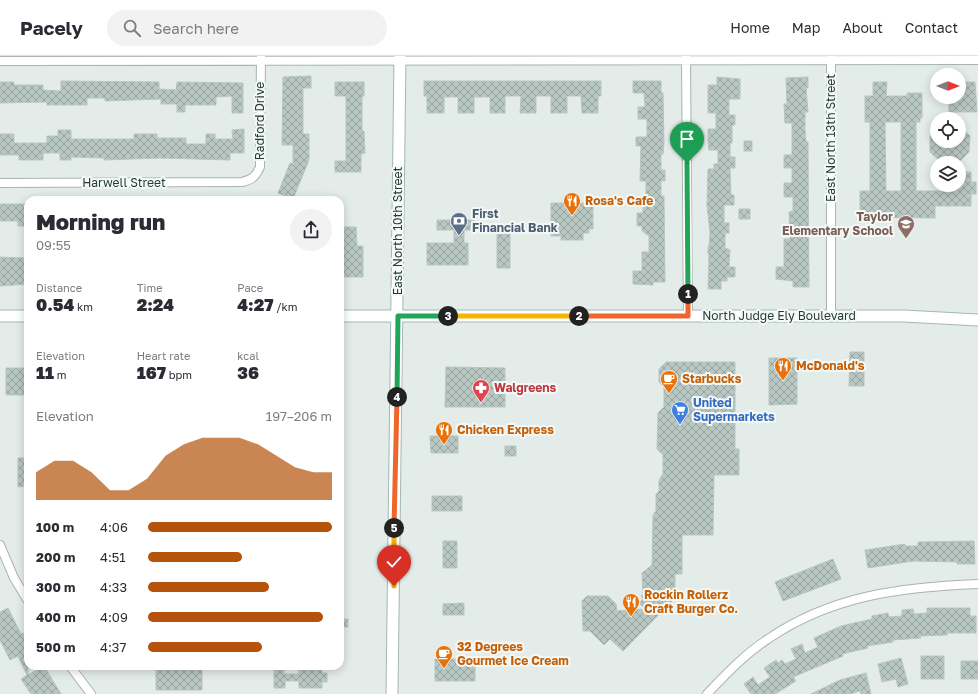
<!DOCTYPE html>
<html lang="en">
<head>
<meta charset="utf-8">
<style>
  body { margin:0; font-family:"Golos Text",sans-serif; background:#f2f2f3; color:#2b2b33; height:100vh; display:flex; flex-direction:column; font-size:15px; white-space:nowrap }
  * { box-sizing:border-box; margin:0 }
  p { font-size:13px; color:#7c7c81 }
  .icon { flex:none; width:22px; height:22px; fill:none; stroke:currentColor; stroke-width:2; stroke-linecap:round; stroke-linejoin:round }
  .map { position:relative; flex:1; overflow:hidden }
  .side { position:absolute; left:24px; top:140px; width:320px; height:474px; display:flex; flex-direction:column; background:#fff; border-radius:12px; box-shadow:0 2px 10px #0003 }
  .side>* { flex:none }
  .needle { width:26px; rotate:90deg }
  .fabs { position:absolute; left:930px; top:12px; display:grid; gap:8px }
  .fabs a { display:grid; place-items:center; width:36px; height:36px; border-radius:50%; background:#fff; box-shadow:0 2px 10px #0003; font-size:20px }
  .pin { position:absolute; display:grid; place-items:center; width:34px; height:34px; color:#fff; margin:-41px -17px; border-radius:50% 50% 50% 0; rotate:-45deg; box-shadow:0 0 4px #0007 }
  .pin .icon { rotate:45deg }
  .km { position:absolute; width:20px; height:20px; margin:-10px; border-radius:50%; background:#222; color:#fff; font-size:11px; line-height:20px; text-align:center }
  .round { display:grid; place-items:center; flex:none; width:42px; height:42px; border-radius:21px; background:#f2f2f3 }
  .overview { display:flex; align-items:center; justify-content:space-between; height:68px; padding:0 12px }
  h1 { font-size:22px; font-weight:800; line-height:30px }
  .stats { display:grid; grid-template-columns:repeat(3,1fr); gap:6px; height:68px; padding:4px 12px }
  .stats div { display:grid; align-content:center }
  .stats b { font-size:17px; font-weight:800 }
  .stats small { font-size:11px; font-weight:400 }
  .stats p { font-size:11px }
  .chart { height:112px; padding:8px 12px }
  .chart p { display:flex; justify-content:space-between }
  .chart svg { width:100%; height:72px; margin-top:4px; fill:#b45309; opacity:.7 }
  ul { padding:0 12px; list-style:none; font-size:13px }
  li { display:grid; grid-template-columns:64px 48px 1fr; align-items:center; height:30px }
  li i { height:10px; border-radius:5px; background:#b45309 }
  header { display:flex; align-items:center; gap:24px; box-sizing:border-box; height:56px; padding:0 20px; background:#fff; border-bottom:1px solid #e1e1e2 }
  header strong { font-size:19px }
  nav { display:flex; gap:22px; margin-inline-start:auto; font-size:14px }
  .search { width:280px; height:36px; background:#f2f2f3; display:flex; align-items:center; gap:10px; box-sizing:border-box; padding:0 14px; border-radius:22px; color:#7c7c81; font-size:15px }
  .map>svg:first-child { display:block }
  .building { fill:url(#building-cross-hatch); stroke:#b7c6c2; fill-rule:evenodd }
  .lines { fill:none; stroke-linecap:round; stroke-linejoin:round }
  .minor-casing { stroke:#a7b4b2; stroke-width:10 }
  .secondary-casing { stroke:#a3b7b3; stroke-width:13 }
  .minor { stroke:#fff; stroke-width:8 }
  .secondary { stroke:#fff; stroke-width:11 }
  .split-1-casing { stroke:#fff; stroke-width:8 }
  .split-2-casing { stroke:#fff; stroke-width:8 }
  .split-3-casing { stroke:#fff; stroke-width:8 }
  .split-4-casing { stroke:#fff; stroke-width:8 }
  .split-5-casing { stroke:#fff; stroke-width:8 }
  .split-6-casing { stroke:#fff; stroke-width:8 }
  .split-1 { stroke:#22a559; stroke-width:5 }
  .split-2 { stroke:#f0652b; stroke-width:5 }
  .split-3 { stroke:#f5b400; stroke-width:5 }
  .split-4 { stroke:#22a559; stroke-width:5 }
  .split-5 { stroke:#f0652b; stroke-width:5 }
  .split-6 { stroke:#f5b400; stroke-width:5 }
  .labels { text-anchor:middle; stroke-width:4; stroke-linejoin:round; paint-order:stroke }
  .street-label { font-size:12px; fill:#253d3a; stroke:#f4f9f7 }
  .food-label { font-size:12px; font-weight:bold; fill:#c56008; stroke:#f4f9f7; text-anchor:start }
  .service-label { font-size:12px; font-weight:bold; fill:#4e5e75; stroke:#f4f9f7; text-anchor:start }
  .education-label { font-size:12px; font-weight:bold; fill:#785e54; stroke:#f4f9f7; text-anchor:end }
  .health-label { font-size:12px; font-weight:bold; fill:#be3a42; stroke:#f4f9f7; text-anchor:start }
  .shop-label { font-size:12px; font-weight:bold; fill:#366cbe; stroke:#f4f9f7; text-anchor:start }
</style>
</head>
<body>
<header>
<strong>Pacely</strong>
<div class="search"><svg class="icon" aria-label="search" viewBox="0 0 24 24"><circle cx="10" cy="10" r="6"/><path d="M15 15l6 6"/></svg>Search here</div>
<nav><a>Home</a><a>Map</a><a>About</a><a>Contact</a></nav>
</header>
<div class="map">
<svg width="978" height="638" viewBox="0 0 978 638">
  <defs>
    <pattern id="building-cross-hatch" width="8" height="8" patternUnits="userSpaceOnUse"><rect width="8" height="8" fill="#b9c7c3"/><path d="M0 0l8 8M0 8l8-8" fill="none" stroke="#96a39f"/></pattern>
  </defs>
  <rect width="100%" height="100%" fill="#e4ecea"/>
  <path class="building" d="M311 20V32H303V78H309V104L293 143 278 137 290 107 293 108V89H282L283 21Z
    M717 21 740 23V43H729V59H735V69H732V87H730V101H735V112H730L731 139H734V149H724V167H729V177H725V192L730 194 729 211H735V221H727V225H721V233H708L709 198H708V191H709L710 177 707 149 708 113H714V108H718V94H709L708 87V73H716V57H708V29H717Z
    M808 21V32H806L808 56H805V74L806 86H808L809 231H793V225L776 223V211H784V183H790L789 156 793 155V141H784V127H792V112H784V99H792V67H785L784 48H787L786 22Z
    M61 25 159 26V33L176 34 177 26 243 27V57H232V40L216 41V49H185V56H177V48H161V43L105 45V42H87V49H47V46L0 47V26H14V29H43V34L61 35Z
    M424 25H601V40H598V57H582L581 40H567V57H551V40H536V57H520L521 40H505V57H490V41H474V57H458V41H444V57H427V40H424Z
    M633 25H661V37H663L664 86 663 98H661V114H665V125H661V140H664L665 226H653V229L633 228V215H642V196H649V180L642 175V170H637V157H643V144H646V125H640L641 90H636V81H647V63H638V51H645L644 37H633Z
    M335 26H364V40H362V75H364L365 97 361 98V116H335V105H346V40H335Z
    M873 26H887L886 40H907V37H922V62H920V66H916V135H942V129H959V116H971V126H976V138H971V150H935V162L860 161V135H870V66H865V40H873ZM885 66H901V135H886Z
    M964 26H975L977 56H949V43H959V27Z
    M959 69 970 80 969 96 958 107H942L930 96V80L937 74V85H959Z
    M244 73V97H230V104L160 102 104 104V102L71 101V104H60V97H43V104H19V99H0V78H14V87H47V80H58V74H71V83H134V78H157V82H186V88H206V78H215V83H233L232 74Z
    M744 85H752V95H744Z
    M551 147H593V173H589V177H583V184H561V180H551Z
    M0 148H28L27 170H18V165H0Z
    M739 153H750V163H739Z
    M437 164H474V174H464V187H468V209H427V187H454V174H437Z
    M344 171H356L357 190H363V221H340V188H344Z
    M497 178H510V212H497Z
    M0 201 28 202V228L0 230Z
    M850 296H864V330H849Z
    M769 302H797V348L769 349Z
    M666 306H735V393H739V419H714L713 479H682V518H675V533L680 537 623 595 610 583 604 589 590 575H583L582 545 587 540H608L616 548 617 555 645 553 639 547 643 543 641 540 643 538 642 517 652 509 653 459 656 455V438L659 435V424L663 418V399L657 393 658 357 664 351V331L659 326V313Z
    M446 311 505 312V351H445Z
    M6 312H28V339H6Z
    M430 380H458V397H431Z
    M505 390H516V400H505Z
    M18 402H28V430L18 431Z
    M432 440H462V455H432Z
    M443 485H457V512H443Z
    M974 485 975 508H957V506L913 505 868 512 865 494 905 488V490H918V486Z
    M833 503 841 523 783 545 775 526Z
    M464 547V559H443V548Z
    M8 552 21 578 24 577 28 586V619L44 610 61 638H31L21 623 27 619 18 600 10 604 0 584V556Z
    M927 552H970V560H976V577H947V579L920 580 921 582 893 584V586L867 590 868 592 842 598 843 600 793 621 796 625 775 638H751L744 628 753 621 758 629 770 621 764 612 776 604 778 607 782 604 785 608 796 603 791 593 802 588 805 597 818 591 814 582 841 570 872 563V560L888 557 889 561 902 560V554L913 553 914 558 927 557Z
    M340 563H348V571H340Z
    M921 600H944V623H921Z
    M901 602 908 628 898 631 896 623 882 626 878 608Z
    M435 603H475V625H435Z
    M961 605H978V623H961Z
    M156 610H202V634H156Z
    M274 610H284V618H299V610L322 611V617H327V626H322V632H299V625H285V632H274Z
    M866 617 871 638H861L860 635 850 638H811L840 624Z"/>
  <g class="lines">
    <defs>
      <path id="minor" d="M686 1 688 260
        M831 1V259
        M0 5 978 4
        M0 127 242 126C252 124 256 120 260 111L261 0
        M0 489 14 522 28 545
        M70 610 91 638
        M707 638C726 618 745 598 768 583 832 539 903 531 978 528"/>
      <path id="secondary" d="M0 260H28
        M340 260H904L978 264
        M392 638 400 0"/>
    </defs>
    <use href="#minor" class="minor-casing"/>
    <use href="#secondary" class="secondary-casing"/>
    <use href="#minor" class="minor"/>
    <use href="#secondary" class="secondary"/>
  </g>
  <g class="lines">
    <defs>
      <path id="split-1" d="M687 107 688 238"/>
      <path id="split-2" d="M579 260H688V238"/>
      <path id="split-3" d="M448 260H579"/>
      <path id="split-4" d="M397 341 398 260H448"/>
      <path id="split-5" d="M394 472 397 341"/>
      <path id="split-6" d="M394 530V472"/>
    </defs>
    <use href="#split-1" class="split-1-casing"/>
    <use href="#split-2" class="split-2-casing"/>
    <use href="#split-3" class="split-3-casing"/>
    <use href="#split-4" class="split-4-casing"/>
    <use href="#split-5" class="split-5-casing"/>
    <use href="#split-6" class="split-6-casing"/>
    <use href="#split-1" class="split-1"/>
    <use href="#split-2" class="split-2"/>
    <use href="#split-3" class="split-3"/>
    <use href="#split-4" class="split-4"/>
    <use href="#split-5" class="split-5"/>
    <use href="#split-6" class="split-6"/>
  </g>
  <defs>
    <symbol id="restaurant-pin" viewBox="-11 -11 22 30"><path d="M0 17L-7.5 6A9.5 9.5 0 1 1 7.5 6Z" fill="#e8710a" stroke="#f4f9f7"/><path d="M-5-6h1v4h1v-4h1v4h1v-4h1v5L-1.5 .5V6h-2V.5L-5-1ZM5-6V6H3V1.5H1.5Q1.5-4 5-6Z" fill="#fff"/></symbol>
    <symbol id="bank-pin" viewBox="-11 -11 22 30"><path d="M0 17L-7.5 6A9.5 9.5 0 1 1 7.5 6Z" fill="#5c6f8a" stroke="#f4f9f7"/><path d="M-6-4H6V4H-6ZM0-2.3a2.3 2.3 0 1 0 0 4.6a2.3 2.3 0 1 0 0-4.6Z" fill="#fff"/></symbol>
    <symbol id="school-pin" viewBox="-11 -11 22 30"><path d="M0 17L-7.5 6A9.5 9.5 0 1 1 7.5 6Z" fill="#8d6e63" stroke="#f4f9f7"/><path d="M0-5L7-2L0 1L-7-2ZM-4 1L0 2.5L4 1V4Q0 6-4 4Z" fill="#fff"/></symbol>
    <symbol id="cafe-pin" viewBox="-11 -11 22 30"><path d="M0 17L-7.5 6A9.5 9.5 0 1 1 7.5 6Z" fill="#e8710a" stroke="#f4f9f7"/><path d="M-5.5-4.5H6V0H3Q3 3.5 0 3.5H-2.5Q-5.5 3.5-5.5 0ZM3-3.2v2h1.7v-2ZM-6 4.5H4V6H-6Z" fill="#fff"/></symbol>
    <symbol id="pharmacy-pin" viewBox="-11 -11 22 30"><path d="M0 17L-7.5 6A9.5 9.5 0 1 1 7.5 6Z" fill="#e0444e" stroke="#f4f9f7"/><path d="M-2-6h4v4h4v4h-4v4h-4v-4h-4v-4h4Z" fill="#fff"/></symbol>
    <symbol id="supermarket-pin" viewBox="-11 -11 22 30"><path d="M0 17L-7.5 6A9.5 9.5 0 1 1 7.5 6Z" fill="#3f7fe0" stroke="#f4f9f7"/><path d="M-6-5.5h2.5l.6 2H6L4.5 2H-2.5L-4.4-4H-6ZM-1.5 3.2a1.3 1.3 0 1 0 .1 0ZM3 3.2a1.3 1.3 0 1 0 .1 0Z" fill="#fff"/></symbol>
  </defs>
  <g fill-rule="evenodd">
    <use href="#restaurant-pin" x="562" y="135" width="20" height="27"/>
    <use href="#bank-pin" x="449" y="155" width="20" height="27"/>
    <use href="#school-pin" x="896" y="158" width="20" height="27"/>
    <use href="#restaurant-pin" x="773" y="300" width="20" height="27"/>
    <use href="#cafe-pin" x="659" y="313" width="20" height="27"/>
    <use href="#pharmacy-pin" x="471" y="322" width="20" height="27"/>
    <use href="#supermarket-pin" x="670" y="344" width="20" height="27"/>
    <use href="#restaurant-pin" x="434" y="364" width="20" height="27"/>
    <use href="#restaurant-pin" x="621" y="536" width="20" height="27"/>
    <use href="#cafe-pin" x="434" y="588" width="20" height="27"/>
  </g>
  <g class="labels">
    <g class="street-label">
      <text transform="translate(260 65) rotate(-90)" y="4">Radford Drive</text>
      <text transform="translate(831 82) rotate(-90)" y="4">East North 13th Street</text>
      <text x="124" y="131">Harwell Street</text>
      <text transform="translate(398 175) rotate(-90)" y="4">East North 10th Street</text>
      <text x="779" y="264">North Judge Ely Boulevard</text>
    </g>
    <g class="food-label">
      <text x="585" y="149">Rosa's Cafe</text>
      <text x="796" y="314">McDonald's</text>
      <text x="682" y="327">Starbucks</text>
      <text x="457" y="378">Chicken Express</text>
      <text x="644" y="543">Rockin Rollerz<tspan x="644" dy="14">Craft Burger Co.</tspan></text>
      <text x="457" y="595">32 Degrees<tspan x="457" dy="14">Gourmet Ice Cream</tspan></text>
    </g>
    <g class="service-label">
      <text x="472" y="162">First<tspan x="472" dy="14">Financial Bank</tspan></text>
    </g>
    <g class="education-label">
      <text x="893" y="165">Taylor<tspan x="893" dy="14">Elementary School</tspan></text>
    </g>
    <g class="health-label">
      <text x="494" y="336">Walgreens</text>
    </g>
    <g class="shop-label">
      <text x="693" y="351">United<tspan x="693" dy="14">Supermarkets</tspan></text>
    </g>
  </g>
</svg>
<div class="fabs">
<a><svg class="needle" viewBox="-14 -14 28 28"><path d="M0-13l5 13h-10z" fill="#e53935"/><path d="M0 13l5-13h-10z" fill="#7c7c81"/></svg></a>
<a><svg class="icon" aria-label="locate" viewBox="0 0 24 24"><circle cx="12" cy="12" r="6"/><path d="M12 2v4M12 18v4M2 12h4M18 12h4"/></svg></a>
<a><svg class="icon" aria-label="layers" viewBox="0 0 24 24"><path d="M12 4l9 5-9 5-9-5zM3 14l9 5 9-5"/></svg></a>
</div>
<div class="pin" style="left:687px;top:107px;background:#1e9e55"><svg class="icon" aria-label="arrive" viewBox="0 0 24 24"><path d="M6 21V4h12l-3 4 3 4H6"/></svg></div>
<div class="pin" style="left:394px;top:530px;background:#d93025"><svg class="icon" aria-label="check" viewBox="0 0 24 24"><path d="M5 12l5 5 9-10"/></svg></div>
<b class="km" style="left:688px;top:238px">1</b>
<b class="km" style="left:579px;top:260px">2</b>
<b class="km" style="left:448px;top:260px">3</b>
<b class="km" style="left:397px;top:341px">4</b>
<b class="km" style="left:394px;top:472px">5</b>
<section class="side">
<div class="overview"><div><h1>Morning run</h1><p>09:55</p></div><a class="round"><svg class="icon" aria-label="share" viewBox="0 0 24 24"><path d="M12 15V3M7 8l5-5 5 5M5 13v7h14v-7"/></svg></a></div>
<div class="stats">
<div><p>Distance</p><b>0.54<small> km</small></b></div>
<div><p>Time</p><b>2:24</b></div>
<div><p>Pace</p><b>4:27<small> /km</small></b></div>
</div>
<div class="stats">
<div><p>Elevation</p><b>11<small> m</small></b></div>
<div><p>Heart rate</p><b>167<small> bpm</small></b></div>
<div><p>kcal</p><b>36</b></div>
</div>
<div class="chart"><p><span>Elevation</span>197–206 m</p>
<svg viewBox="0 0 160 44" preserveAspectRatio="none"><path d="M0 44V27L10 20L20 20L30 27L40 38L50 38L60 31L70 17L80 10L90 6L100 6L110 6L120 10L130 17L140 24L150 27L160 27V44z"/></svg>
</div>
<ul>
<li><b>100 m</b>4:06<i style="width:100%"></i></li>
<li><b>200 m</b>4:51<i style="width:51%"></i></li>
<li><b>300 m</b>4:33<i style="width:66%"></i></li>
<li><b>400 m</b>4:09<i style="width:95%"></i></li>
<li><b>500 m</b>4:37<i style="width:62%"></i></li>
</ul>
</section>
</div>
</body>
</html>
